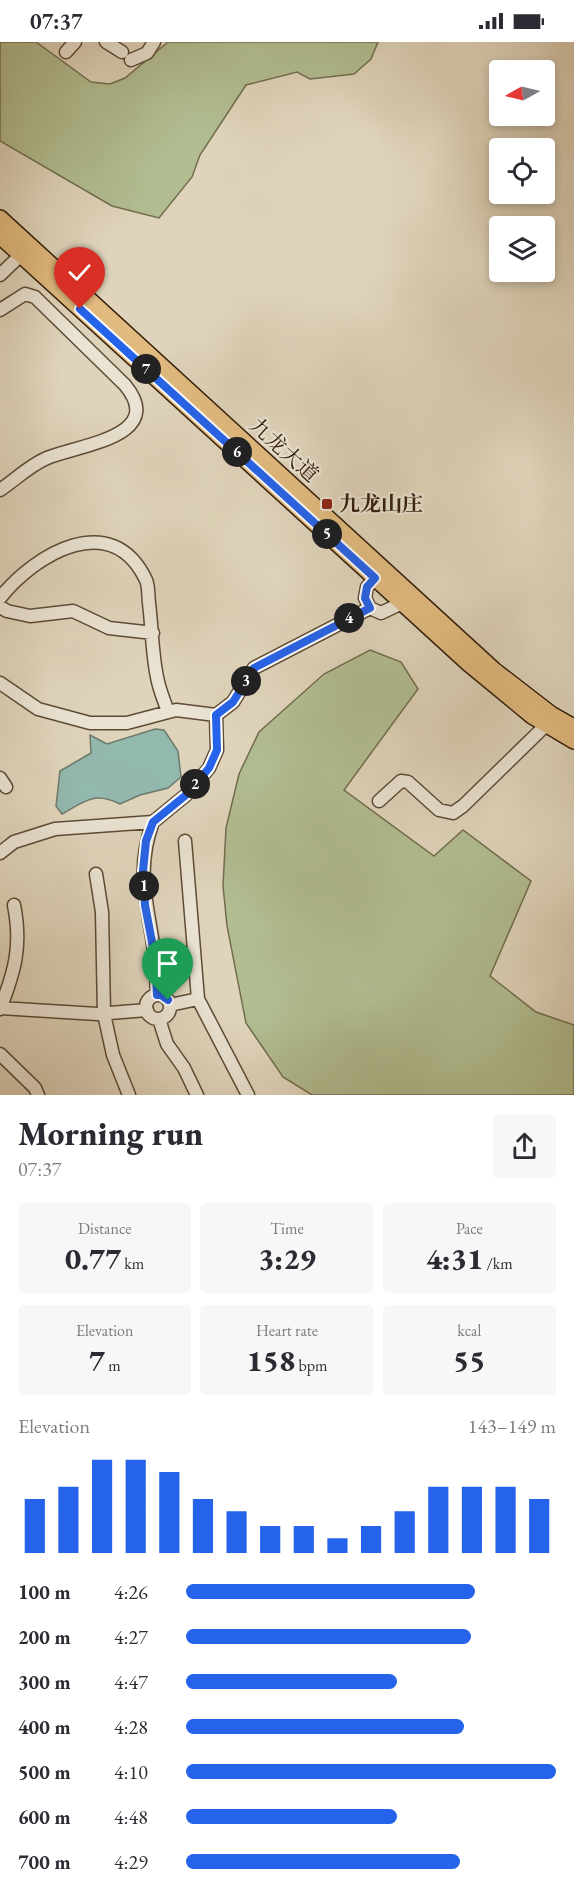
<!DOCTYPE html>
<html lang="en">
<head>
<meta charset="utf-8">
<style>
  body { margin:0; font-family:"EB Garamond","Noto Serif SC",serif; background:#f7f7f7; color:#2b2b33; height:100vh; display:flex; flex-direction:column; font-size:22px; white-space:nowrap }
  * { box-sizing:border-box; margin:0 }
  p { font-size:20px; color:#7c7c81 }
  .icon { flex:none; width:33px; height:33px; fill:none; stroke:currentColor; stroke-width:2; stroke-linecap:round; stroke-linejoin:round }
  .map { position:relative; height:1053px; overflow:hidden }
  .sheet { display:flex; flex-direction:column; background:#fff; flex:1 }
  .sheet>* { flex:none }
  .needle { width:39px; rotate:262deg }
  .tools { position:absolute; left:489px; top:18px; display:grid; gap:12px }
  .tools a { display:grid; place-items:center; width:66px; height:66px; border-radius:6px; background:#fff; box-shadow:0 3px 9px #0003; font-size:30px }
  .pin { position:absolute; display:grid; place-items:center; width:51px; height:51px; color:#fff; margin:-62px -26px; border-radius:50% 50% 50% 0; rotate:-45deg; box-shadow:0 0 6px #0007 }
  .pin .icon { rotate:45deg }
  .km { position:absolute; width:30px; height:30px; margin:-15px; border-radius:50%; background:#222; color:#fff; font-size:16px; line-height:30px; text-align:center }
  .round { display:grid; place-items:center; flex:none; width:63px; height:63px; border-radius:6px; background:#f7f7f7 }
  .head { display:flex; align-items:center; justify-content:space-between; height:102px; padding:0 18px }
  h1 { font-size:33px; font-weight:800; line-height:45px }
  .metrics { display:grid; grid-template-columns:repeat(3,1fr); gap:9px; height:102px; padding:6px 18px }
  .metrics div { display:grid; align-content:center; border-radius:6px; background:#f7f7f7; text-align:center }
  .metrics b { font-size:30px; font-weight:800 }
  .metrics small { font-size:16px; font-weight:400 }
  .metrics p { font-size:16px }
  .chart { height:168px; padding:12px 18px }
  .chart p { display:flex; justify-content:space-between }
  .chart svg { width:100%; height:108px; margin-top:6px; stroke:#2563eb; stroke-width:6 }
  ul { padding:0 18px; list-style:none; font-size:20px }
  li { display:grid; grid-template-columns:96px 72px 1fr; align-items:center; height:45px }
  li i { height:15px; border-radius:8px; background:#2563eb }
  .status { display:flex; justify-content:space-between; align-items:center; height:42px; padding:0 30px; background:#fff; direction:ltr }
  .status svg { height:16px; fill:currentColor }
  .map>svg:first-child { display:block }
  .green { fill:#b1bd91; stroke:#726d4e; stroke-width:1.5 }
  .water { fill:#93b8ae; stroke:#6c7a6c; stroke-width:1.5 }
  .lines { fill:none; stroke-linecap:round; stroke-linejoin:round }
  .minor-casing { stroke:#5d4b36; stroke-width:15 }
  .major-casing { stroke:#321d0a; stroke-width:18 }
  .minor { stroke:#eae3d3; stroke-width:12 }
  .major { stroke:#e0ba7e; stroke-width:15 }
  .route-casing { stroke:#fff; stroke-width:12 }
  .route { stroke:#2563eb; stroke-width:8 }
  .poi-dot { fill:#8f2418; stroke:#eae3d3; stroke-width:2 }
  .labels { text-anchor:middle; stroke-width:4.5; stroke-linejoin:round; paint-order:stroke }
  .street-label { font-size:21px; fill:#321d0a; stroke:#eae3d3 }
  .poi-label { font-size:21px; font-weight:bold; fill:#321d0a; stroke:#eae3d3; text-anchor:start }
</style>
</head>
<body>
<div class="status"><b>07:37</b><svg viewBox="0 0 49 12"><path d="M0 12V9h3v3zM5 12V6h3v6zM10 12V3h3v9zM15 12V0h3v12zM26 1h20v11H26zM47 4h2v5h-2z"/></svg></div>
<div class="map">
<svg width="574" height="1053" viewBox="0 0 574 1053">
  <rect width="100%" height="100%" fill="#dfd4bb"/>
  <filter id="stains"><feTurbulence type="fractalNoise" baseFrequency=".00333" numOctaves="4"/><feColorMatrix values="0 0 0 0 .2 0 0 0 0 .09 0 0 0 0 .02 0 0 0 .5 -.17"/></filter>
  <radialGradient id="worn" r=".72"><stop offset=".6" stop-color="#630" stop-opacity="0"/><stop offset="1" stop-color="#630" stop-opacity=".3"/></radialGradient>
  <path class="green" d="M0 0H36L91 40 110 42 125 36 168 0H378L371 17 354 32 310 37 297 30 246 43 200 113 192 135 159 176 112 164 0 99Z
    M370 608 401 620 418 647 344 748 434 814 463 788 531 839 490 934 536 970 574 983V1053H312L283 1035 246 981 227 884 223 844 226 786 239 732 259 690 324 632Z"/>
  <path class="water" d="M155 687 164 688 178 709 181 735 168 746 140 753 120 762C94 749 85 759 62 772L56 764 60 729 91 711 90 693 107 702Z"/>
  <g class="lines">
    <defs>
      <path id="minor" d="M106 0 122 10
        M66 10 75 0
        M131 18 147 11 154 0
        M0 233 27 207
        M0 268 25 252 35 255 125 343C168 395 77 403 47 416 30 423 15 438 0 448
        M375 536 367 545 365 556 370 566 381 571 402 561
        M0 556C35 512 112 466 146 538 149 545 148 554 149 561 152 585 152 611 157 635 159 647 164 658 168 670
        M0 565 7 569 30 574 73 569 109 586 153 591
        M0 641 38 667 90 681H127L176 668 216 673
        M0 736 6 745
        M379 759 401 739 408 740 439 768 453 771 463 764 546 683
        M153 780C134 831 149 865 155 916 157 928 156 941 157 953
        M185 799 198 957 248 1053
        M0 811 14 800 55 787 153 780 186 753 209 726 217 708 216 673 233 660 254 626 370 566
        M96 832 102 870 104 972 113 1013 129 1053
        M146 965a12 12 0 1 1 24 0a12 12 0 1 1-24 0Z
        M170 963 198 957
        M0 966 97 972 147 968
        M0 967C15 929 22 904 14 863
        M159 977 167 1002 184 1026 197 1053
        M0 1012 35 1046 38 1053"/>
      <path id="major" d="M0 176 494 628 551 672 574 685
        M0 194 469 622 532 674 574 699"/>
    </defs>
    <use href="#minor" class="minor-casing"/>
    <use href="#major" class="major-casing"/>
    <use href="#minor" class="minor"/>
    <use href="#major" class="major"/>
  </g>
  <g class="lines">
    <defs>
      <path id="route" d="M80 267 375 536 367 545 365 556 370 566 254 626 233 660 216 673 217 708 209 726 186 753 153 780 146 799 143 829 145 863 155 916 157 953H161L168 958"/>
    </defs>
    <use href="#route" class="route-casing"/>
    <use href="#route" class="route"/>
  </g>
  <rect class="poi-dot" x="321" y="456" width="12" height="12" rx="3"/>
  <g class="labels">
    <g class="street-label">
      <text transform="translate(284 408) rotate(42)" y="7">九龙大道</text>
    </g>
    <g class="poi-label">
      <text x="339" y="469">九龙山庄</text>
    </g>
  </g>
  <rect width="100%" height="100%" filter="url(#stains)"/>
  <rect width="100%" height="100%" fill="url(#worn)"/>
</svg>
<div class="tools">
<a><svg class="needle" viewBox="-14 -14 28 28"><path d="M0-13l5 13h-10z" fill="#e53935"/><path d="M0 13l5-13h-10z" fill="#7c7c81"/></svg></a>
<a><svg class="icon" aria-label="locate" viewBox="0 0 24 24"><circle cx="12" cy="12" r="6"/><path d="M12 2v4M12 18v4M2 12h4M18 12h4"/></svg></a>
<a><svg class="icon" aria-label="layers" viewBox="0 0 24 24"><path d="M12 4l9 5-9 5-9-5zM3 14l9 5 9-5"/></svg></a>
</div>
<div class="pin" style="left:168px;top:958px;background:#1e9e55"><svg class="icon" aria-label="arrive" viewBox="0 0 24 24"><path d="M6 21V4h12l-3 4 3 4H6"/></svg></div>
<div class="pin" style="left:80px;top:267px;background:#d93025"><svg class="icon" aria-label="check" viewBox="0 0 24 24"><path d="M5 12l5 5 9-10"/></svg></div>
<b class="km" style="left:144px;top:844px">1</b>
<b class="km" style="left:195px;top:742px">2</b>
<b class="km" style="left:246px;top:639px">3</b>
<b class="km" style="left:349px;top:576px">4</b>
<b class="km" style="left:327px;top:492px">5</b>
<b class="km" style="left:237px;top:410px">6</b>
<b class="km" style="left:146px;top:327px">7</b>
</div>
<section class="sheet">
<div class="head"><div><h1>Morning run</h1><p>07:37</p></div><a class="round"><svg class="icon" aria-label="share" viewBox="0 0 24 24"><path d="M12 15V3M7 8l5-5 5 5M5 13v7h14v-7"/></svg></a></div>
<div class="metrics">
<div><p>Distance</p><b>0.77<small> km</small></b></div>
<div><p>Time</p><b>3:29</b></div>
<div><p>Pace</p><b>4:31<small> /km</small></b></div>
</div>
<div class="metrics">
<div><p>Elevation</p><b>7<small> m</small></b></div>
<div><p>Heart rate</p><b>158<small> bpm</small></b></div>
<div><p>kcal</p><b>55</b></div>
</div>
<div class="chart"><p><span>Elevation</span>143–149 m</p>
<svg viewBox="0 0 160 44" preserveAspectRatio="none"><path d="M5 44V22M15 44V17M25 44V6M35 44V6M45 44V11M55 44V22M65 44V27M75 44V33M85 44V33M95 44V38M105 44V33M115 44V27M125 44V17M135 44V17M145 44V17M155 44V22"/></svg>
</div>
<ul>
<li><b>100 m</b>4:26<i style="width:78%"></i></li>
<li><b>200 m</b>4:27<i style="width:77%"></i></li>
<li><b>300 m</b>4:47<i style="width:57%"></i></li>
<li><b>400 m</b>4:28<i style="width:75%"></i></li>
<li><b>500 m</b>4:10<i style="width:100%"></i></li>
<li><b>600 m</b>4:48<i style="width:57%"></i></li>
<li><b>700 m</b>4:29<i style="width:74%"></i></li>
</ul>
</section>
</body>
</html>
